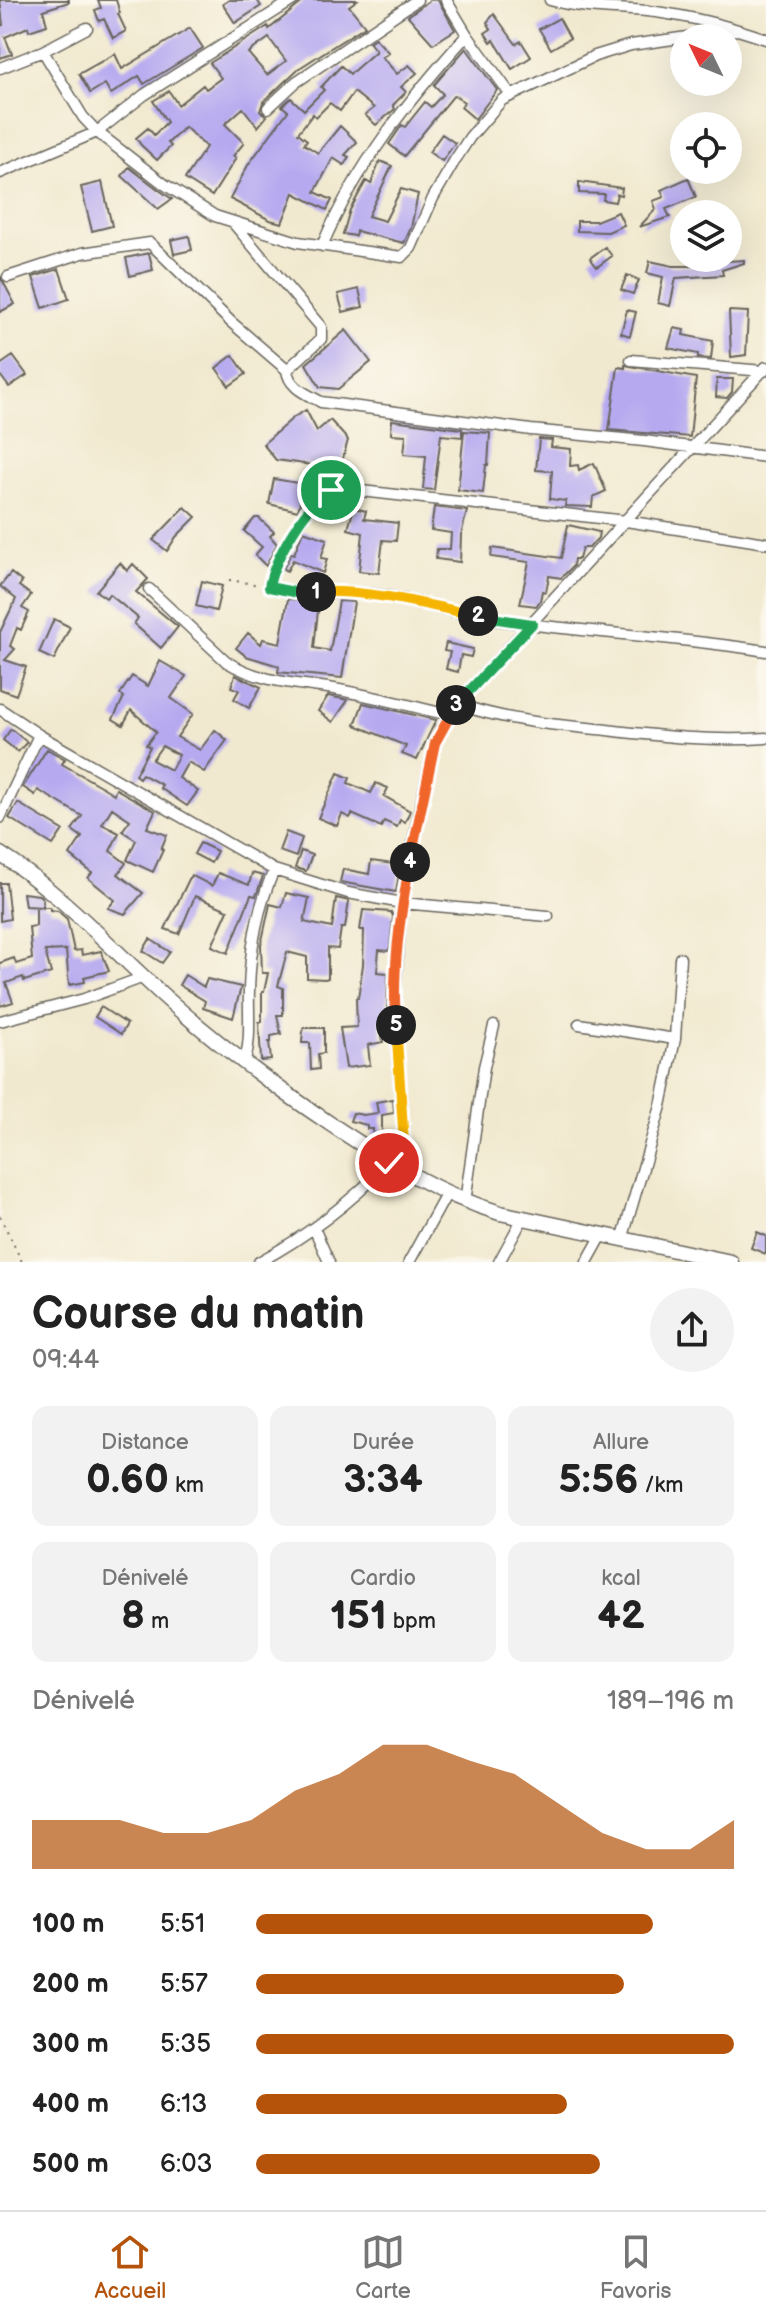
<!DOCTYPE html>
<html lang="fr">
<head>
<meta charset="utf-8">
<style>
  body { margin:0; font-family:"Balsamiq Sans",sans-serif; background:#f2f2f2; color:#222; height:100vh; display:flex; flex-direction:column; font-size:30px; white-space:nowrap }
  * { box-sizing:border-box; margin:0 }
  p { font-size:26px; color:#767676 }
  .icon { flex:none; width:44px; height:44px; fill:none; stroke:currentColor; stroke-width:2; stroke-linecap:round; stroke-linejoin:round }
  .map { position:relative; height:1262px; overflow:hidden }
  .sheet { display:flex; flex-direction:column; background:#fff; flex:1 }
  .sheet>* { flex:none }
  .needle { width:52px; rotate:313deg }
  .buttons { position:absolute; left:670px; top:24px; display:grid; gap:16px }
  .buttons a { display:grid; place-items:center; width:72px; height:72px; border-radius:50%; background:#fff; box-shadow:0 8px 32px #0002; font-size:40px }
  .pin { position:absolute; display:grid; place-items:center; width:68px; height:68px; color:#fff; margin:-34px; border:4px solid #fff; border-radius:50%; box-shadow:0 2px 8px #0007 }
  .km { position:absolute; width:40px; height:40px; margin:-20px; border-radius:50%; background:#222; color:#fff; font-size:22px; line-height:40px; text-align:center }
  .round { display:grid; place-items:center; flex:none; width:84px; height:84px; border-radius:42px; background:#f2f2f2 }
  .head { display:flex; align-items:center; justify-content:space-between; height:136px; padding:0 32px }
  h1 { font-size:44px; font-weight:800; line-height:60px }
  .metrics { display:grid; grid-template-columns:repeat(3,1fr); gap:12px; height:136px; padding:8px 32px }
  .metrics div { display:grid; align-content:center; border-radius:16px; background:#f2f2f2; text-align:center }
  .metrics b { font-size:40px; font-weight:800 }
  .metrics small { font-size:22px; font-weight:400 }
  .metrics p { font-size:22px }
  .chart { height:224px; padding:16px 32px }
  .chart p { display:flex; justify-content:space-between }
  .chart svg { width:100%; height:144px; margin-top:8px; fill:#b45309; opacity:.7 }
  ul { padding:0 32px; list-style:none; font-size:26px }
  li { display:grid; grid-template-columns:128px 96px 1fr; align-items:center; height:60px }
  li i { height:20px; border-radius:10px; background:#b45309 }
  .tabs { display:flex; justify-content:space-around; align-items:center; height:112px; border-top:2px solid #e0e0e0; background:#fff; font-size:22px; color:#767676 }
  .tabs a { display:grid; justify-items:center; gap:4px }
  .tabs .current { color:#b45309 }
  .map>svg:first-child { display:block }
  .building { fill:#b6a9f0; fill-rule:evenodd }
  .lines { fill:none; stroke-linecap:round; stroke-linejoin:round }
  .street-casing { stroke:#67645b; stroke-width:13 }
  .secondary-casing { stroke:#67645b; stroke-width:17 }
  .path { stroke:#67645b; stroke-width:2; stroke-dasharray:2 6; stroke-linecap:butt }
  .street { stroke:#fff; stroke-width:10 }
  .secondary { stroke:#fff; stroke-width:14 }
  .split-1-casing { stroke:#fff; stroke-width:16 }
  .split-2-casing { stroke:#fff; stroke-width:16 }
  .split-3-casing { stroke:#fff; stroke-width:16 }
  .split-4-casing { stroke:#fff; stroke-width:16 }
  .split-5-casing { stroke:#fff; stroke-width:16 }
  .split-6-casing { stroke:#fff; stroke-width:16 }
  .split-1 { stroke:#22a559; stroke-width:10 }
  .split-2 { stroke:#f5b400; stroke-width:10 }
  .split-3 { stroke:#22a559; stroke-width:10 }
  .split-4 { stroke:#f0652b; stroke-width:10 }
  .split-5 { stroke:#f0652b; stroke-width:10 }
  .split-6 { stroke:#f5b400; stroke-width:10 }
</style>
</head>
<body>
<div class="map">
<svg width="766" height="1262" viewBox="0 0 766 1262">
  <rect width="100%" height="100%" fill="#fbf7ec"/>
  <filter id="ink" filterUnits="userSpaceOnUse"><feTurbulence type="fractalNoise" baseFrequency=".0125" numOctaves="2"/><feDisplacementMap in="SourceGraphic" scale="16" xChannelSelector="R" yChannelSelector="G"/><feConvolveMatrix kernelMatrix="1 2 1 2 8 2 1 2 1" color-interpolation-filters="sRGB"/></filter>
  <filter id="wash" filterUnits="userSpaceOnUse"><feTurbulence type="fractalNoise" baseFrequency=".006" numOctaves="4" result="noise"/><feDisplacementMap in="SourceGraphic" scale="32" xChannelSelector="R" yChannelSelector="G"/><feGaussianBlur stdDeviation="1.8" result="paint"/><feColorMatrix in="noise" values="0 0 0 0 0 0 0 0 0 0 0 0 0 0 0 0 0 1.4 0 .05"/><feComposite in="paint" operator="in"/></filter>
  <g filter="url(#wash)">
    <rect width="100%" height="100%" fill="#f1e9cf"/>
    <g id="blocks">
      <path class="building" d="M0 0H69V2L43 10 47 25 29 31 28 27 5 37 12 54 0 58V26L3 25Z
        M98 0H116L120 13 118 14 126 31 113 38 104 19 99 21 95 10 101 8Z
        M229 0H257L261 6 235 23 223 4Z
        M305 0H357L349 6 365 26 298 69 263 102 260 111 267 116 258 127 243 108 225 124 244 143 233 156 236 158 212 196 185 179 206 147 185 127 168 143 171 146 157 160 141 145 136 138 148 128 154 135 167 122 153 101 169 91 178 105 203 85 206 89 221 78 210 63 268 26 269 29ZM269 38 286 61 267 75 248 53Z
        M430 0H438L455 30 433 44 408 16Z
        M494 14 516 44 521 41 531 57 512 69 494 40 491 42 485 33 491 29 487 22Z
        M559 18 570 38 551 49 539 29Z
        M190 28 203 48 144 84 139 76 111 94 105 84 90 93 79 74 115 54 122 69Z
        M375 38 389 53 382 57 397 74 409 65 417 73 401 87 406 92 393 105 395 109 376 125 365 115 374 108 354 92 340 111 330 103 316 117 313 114 298 133 307 140 304 144 318 153 340 126 357 142 345 155 349 157 344 165 333 158 315 192 332 200 327 210 294 193 282 223 270 220 230 199 248 165 288 111 282 106 291 98 304 110 324 90 321 87 341 66 350 74 376 51 369 42Z
        M466 48 497 90 475 119 461 107 464 102 454 95 404 156 389 144 402 125 405 127 425 102 431 107 443 94 434 85Z
        M442 134 455 143 442 161 429 152Z
        M380 161 392 166 368 216 385 221 401 189 418 194 411 228 404 243 356 231 355 236 343 234 350 210 366 181 371 184Z
        M129 167 159 190 172 199 158 209 122 176Z
        M688 178 696 197 666 209 670 217 639 227 656 209 653 201 664 197 661 190Z
        M102 182 112 226 92 231 81 187Z
        M579 182 622 188 621 195 617 194 615 202 603 200 604 194 579 193Z
        M618 212 624 225 608 232 577 231V221H596Z
        M189 236 192 250 174 254 171 240Z
        M605 247 612 256 597 267 590 258Z
        M149 253 153 270 130 276 126 258Z
        M744 260V263L722 270 723 275 676 278 670 306 658 303 663 277 647 273 650 261 673 266H694V263Z
        M59 269 69 299 43 308 33 277Z
        M627 275 639 280 633 294 621 290Z
        M0 276 15 304 0 312Z
        M359 289 363 307 343 312 338 294Z
        M627 310 636 312 630 336 621 333Z
        M729 311 748 312 746 355 731 357Z
        M674 328 684 330 683 335 713 341 711 359 698 358V354L668 348Z
        M346 330 371 362 338 389 320 387 306 364Z
        M233 355 246 374 229 386 216 368Z
        M13 356 27 375 9 387 0 375V365Z
        M625 365 696 378 690 437 609 430 618 367 625 368Z
        M717 379H733L732 392 727 398 716 397Z
        M306 410 317 431 330 420 348 440 340 469 276 460 263 444 294 417Z
        M392 420 462 429V437L441 435 434 490 423 489 426 456 404 454 406 435 391 434Z
        M464 431 490 433 488 465H486L483 493 458 490Z
        M539 439 552 440 551 447 571 449 570 466 578 465 579 470 594 463 606 491 593 497 592 507 565 506 566 501 550 499 552 471 536 470Z
        M274 479 304 484 298 511 269 504Z
        M185 507 196 517 176 537 167 551 153 540Z
        M434 507 467 511 461 535 460 562 436 559 437 549H450L451 533 431 530Z
        M354 508 366 511 364 519 398 523 396 541 383 540 379 573 359 571 363 533 348 529Z
        M255 518H259L274 532 270 536 277 544 266 566 255 555 262 547 244 531Z
        M568 525 599 532 598 538 589 548H582L579 559H574L573 566 561 578 549 576 546 592 542 591 540 601 536 606 520 604 529 562 491 557 492 548 561 558Z
        M303 531 327 539 321 558 327 559 323 573 293 560 287 571 283 569 291 553 294 554Z
        M120 563 127 571 133 564 148 579 136 592 178 627 161 648 134 624 138 618 109 594 106 598 96 591Z
        M11 573 22 582 19 586 31 595 22 608 29 612 21 630 17 628 10 646 15 649 5 660 26 667 16 695 0 689V632L16 599 0 586Z
        M202 581 222 586 216 611 196 606Z
        M288 599 319 601 314 648 330 651 339 601 354 602 342 678 278 672 279 666 246 656 236 648 248 633 261 644 263 639 280 643Z
        M54 619 70 627 54 660 39 653Z
        M446 643 473 649 471 657 461 655 458 672 446 669 450 652 444 651Z
        M160 661 186 676 171 698 193 714 177 737 200 750 215 730 227 740 204 772 188 762 179 778 198 791 187 806 160 788 162 785 142 774 139 778 135 775 150 747 146 745 156 732 131 710 123 725 113 719 124 697 120 694 132 676 148 686ZM162 746 179 755 171 770 152 760Z
        M235 675 261 687 249 708 234 699 239 690 231 687Z
        M328 696 348 700 333 722 318 711Z
        M363 703 436 720 417 760 402 754 406 746 355 725Z
        M11 729 27 742 18 752 3 740Z
        M47 749 65 759 62 764 104 788 114 794 116 789 155 811 147 828 167 835 161 849 163 850 153 872 127 860 136 840 122 831 130 820 112 808 102 824 119 833 110 851 126 863 118 874 143 893 125 914 108 908 115 900 88 878 92 873 70 855 82 837 72 830 82 816 38 790 35 795 23 787Z
        M338 773 350 778 348 783 371 793 376 783 388 788 384 796 410 811 405 822 400 820 397 827 384 821 381 827 352 814 350 818 342 814 337 826 318 818Z
        M18 803 63 830 53 845 9 818Z
        M286 832 302 838 296 857 279 851Z
        M200 843 217 851 211 863 194 854Z
        M301 851 312 855 306 871 295 868Z
        M371 861 394 864 393 869 398 870 399 874 396 892 340 882 343 869 369 874Z
        M218 873 249 885 252 873 263 876 256 896 251 895 228 953 212 946 228 910 195 896 179 934 165 929 191 875 212 886Z
        M0 883H6L10 919 0 921Z
        M23 893 39 895 43 899V907L25 906Z
        M286 893 309 898 304 922 332 928 336 898 349 901 345 928H341L338 949 328 948V978L325 979 307 978V957L287 952 278 986 283 988V1015H277L281 1034 271 1036V1042H269L271 1060 261 1061 259 1022H262V992H264L268 973H262L261 945 270 904 282 907Z
        M36 907H50V910L58 911 67 919 74 951 81 950 82 955 101 951 109 971 84 977 85 982 69 985 66 950 45 951 51 973 24 981 23 977 6 983 13 1002 0 1006V963L14 958 16 964 32 959 29 927 36 926Z
        M363 910 391 912 393 916 390 947 388 951 379 950 377 972 388 973 387 1021H380L383 1042 368 1045 370 1065 346 1068 340 1028 357 1027 356 998H358L363 965 364 930H360Z
        M150 939 170 952 162 963 143 951Z
        M185 975 204 987 207 979 241 987 233 1018 203 1008 205 1001 179 985Z
        M101 1007 127 1024 121 1034 95 1017Z
        M303 1028H324V1053L318 1054 319 1069 311 1070 310 1043H302Z
        M393 1099 394 1113 382 1115V1135H373V1129H367V1125L350 1121 353 1113 363 1115 378 1113 376 1102Z
        M757 1232 766 1236V1254L751 1248Z"/>
    </g>
  </g>
  <g filter="url(#ink)">
    <use href="#blocks" fill-opacity="0" stroke="#67645b" stroke-width="2"/>
    <g class="lines">
      <defs>
        <path id="street" d="M446 0 467 35 511 95
          M550 0C586 10 620 8 656 12 693 17 731 27 766 39
          M43 51 83 117 97 132 164 184 215 216 298 242 402 257 411 248 433 198 455 160 470 137 502 100 595 56 631 45 737 30
          M0 68 43 51 87 28
          M268 108 296 82 417 0
          M0 173 97 132 144 95 293 0
          M235 225 321 327V339L287 370C289 388 307 394 321 402L531 430 644 441 766 457
          M322 246C356 166 409 99 467 35
          M8 277 82 253 150 243 231 322 287 370
          M631 360 764 371
          M766 543 626 521 335 488C308 499 274 559 269 587 305 598 342 589 379 595 421 601 462 616 504 621 591 633 679 637 766 651
          M149 589 227 662C262 683 296 683 334 689 373 696 411 706 449 715
          M457 704C506 721 556 725 607 730 660 736 712 742 766 738
          M0 709 39 735 274 870 348 893 402 903 548 916
          M0 818 39 735
          M0 1021 84 999 144 977
          M579 1024 675 1039
          M244 1063C252 1040 248 1015 249 990 250 948 257 909 274 870
          M406 1173 394 1004 402 903 418 817 435 743 441 729 457 704 766 367
          M465 1202 484 1067 494 1026
          M314 1228 329 1262
          M622 1240 661 1106 675 1039 680 958
          M259 1262C307 1236 351 1202 389 1163
          M409 1262 447 1193
          M499 1262 523 1218
          M587 1262 602 1235"/>
        <path id="secondary" d="M0 854C61 893 112 949 165 997 217 1044 271 1084 329 1123 383 1159 437 1194 500 1213L731 1262"/>
      </defs>
      <use href="#street" class="street-casing"/>
      <use href="#secondary" class="secondary-casing"/>
      <path class="path" d="M229 580 260 585
        M0 1216 22 1262"/>
      <use href="#street" class="street"/>
      <use href="#secondary" class="secondary"/>
    </g>
  </g>
  <g class="lines" filter="url(#ink)">
    <defs>
      <path id="split-1" d="M316 592 299 593 269 587C274 559 306 503 331 490"/>
      <path id="split-2" d="M316 592C372 590 424 604 478 616"/>
      <path id="split-3" d="M456 705 532 624 478 616"/>
      <path id="split-4" d="M410 862 435 743 456 705"/>
      <path id="split-5" d="M396 1025C392 971 400 915 410 862"/>
      <path id="split-6" d="M389 1163 406 1173 396 1025"/>
    </defs>
    <use href="#split-1" class="split-1-casing"/>
    <use href="#split-2" class="split-2-casing"/>
    <use href="#split-3" class="split-3-casing"/>
    <use href="#split-4" class="split-4-casing"/>
    <use href="#split-5" class="split-5-casing"/>
    <use href="#split-6" class="split-6-casing"/>
    <use href="#split-1" class="split-1"/>
    <use href="#split-2" class="split-2"/>
    <use href="#split-3" class="split-3"/>
    <use href="#split-4" class="split-4"/>
    <use href="#split-5" class="split-5"/>
    <use href="#split-6" class="split-6"/>
  </g>
</svg>
<div class="buttons">
<a><svg class="needle" viewBox="-14 -14 28 28"><path d="M0-13l5 13h-10z" fill="#e53935"/><path d="M0 13l5-13h-10z" fill="#767676"/></svg></a>
<a><svg class="icon" aria-label="locate" viewBox="0 0 24 24"><circle cx="12" cy="12" r="6"/><path d="M12 2v4M12 18v4M2 12h4M18 12h4"/></svg></a>
<a><svg class="icon" aria-label="layers" viewBox="0 0 24 24"><path d="M12 4l9 5-9 5-9-5zM3 14l9 5 9-5"/></svg></a>
</div>
<div class="pin" style="left:331px;top:490px;background:#1e9e55"><svg class="icon" aria-label="arrive" viewBox="0 0 24 24"><path d="M6 21V4h12l-3 4 3 4H6"/></svg></div>
<div class="pin" style="left:389px;top:1163px;background:#d93025"><svg class="icon" aria-label="check" viewBox="0 0 24 24"><path d="M5 12l5 5 9-10"/></svg></div>
<b class="km" style="left:316px;top:592px">1</b>
<b class="km" style="left:478px;top:616px">2</b>
<b class="km" style="left:456px;top:705px">3</b>
<b class="km" style="left:410px;top:862px">4</b>
<b class="km" style="left:396px;top:1025px">5</b>
</div>
<section class="sheet">
<div class="head"><div><h1>Course du matin</h1><p>09:44</p></div><a class="round"><svg class="icon" aria-label="share" viewBox="0 0 24 24"><path d="M12 15V3M7 8l5-5 5 5M5 13v7h14v-7"/></svg></a></div>
<div class="metrics">
<div><p>Distance</p><b>0.60<small> km</small></b></div>
<div><p>Durée</p><b>3:34</b></div>
<div><p>Allure</p><b>5:56<small> /km</small></b></div>
</div>
<div class="metrics">
<div><p>Dénivelé</p><b>8<small> m</small></b></div>
<div><p>Cardio</p><b>151<small> bpm</small></b></div>
<div><p>kcal</p><b>42</b></div>
</div>
<div class="chart"><p><span>Dénivelé</span>189–196 m</p>
<svg viewBox="0 0 160 44" preserveAspectRatio="none"><path d="M0 44V29L10 29L20 29L30 33L40 33L50 29L60 20L70 15L80 6L90 6L100 11L110 15L120 24L130 33L140 38L150 38L160 29V44z"/></svg>
</div>
<ul>
<li><b>100 m</b>5:51<i style="width:83%"></i></li>
<li><b>200 m</b>5:57<i style="width:77%"></i></li>
<li><b>300 m</b>5:35<i style="width:100%"></i></li>
<li><b>400 m</b>6:13<i style="width:65%"></i></li>
<li><b>500 m</b>6:03<i style="width:72%"></i></li>
</ul>
</section>
<nav class="tabs">
<a class="current"><svg class="icon" aria-label="home" viewBox="0 0 24 24"><path d="M3 11l9-7 9 7M6 9v11h12V9"/></svg>Accueil</a>
<a><svg class="icon" aria-label="map" viewBox="0 0 24 24"><path d="M3 6l6-2 6 2 6-2v14l-6 2-6-2-6 2zM9 4v14M15 6v14"/></svg>Carte</a>
<a><svg class="icon" aria-label="saved" viewBox="0 0 24 24"><path d="M7 4h10v16l-5-4-5 4z"/></svg>Favoris</a>
</nav>
</body>
</html>
